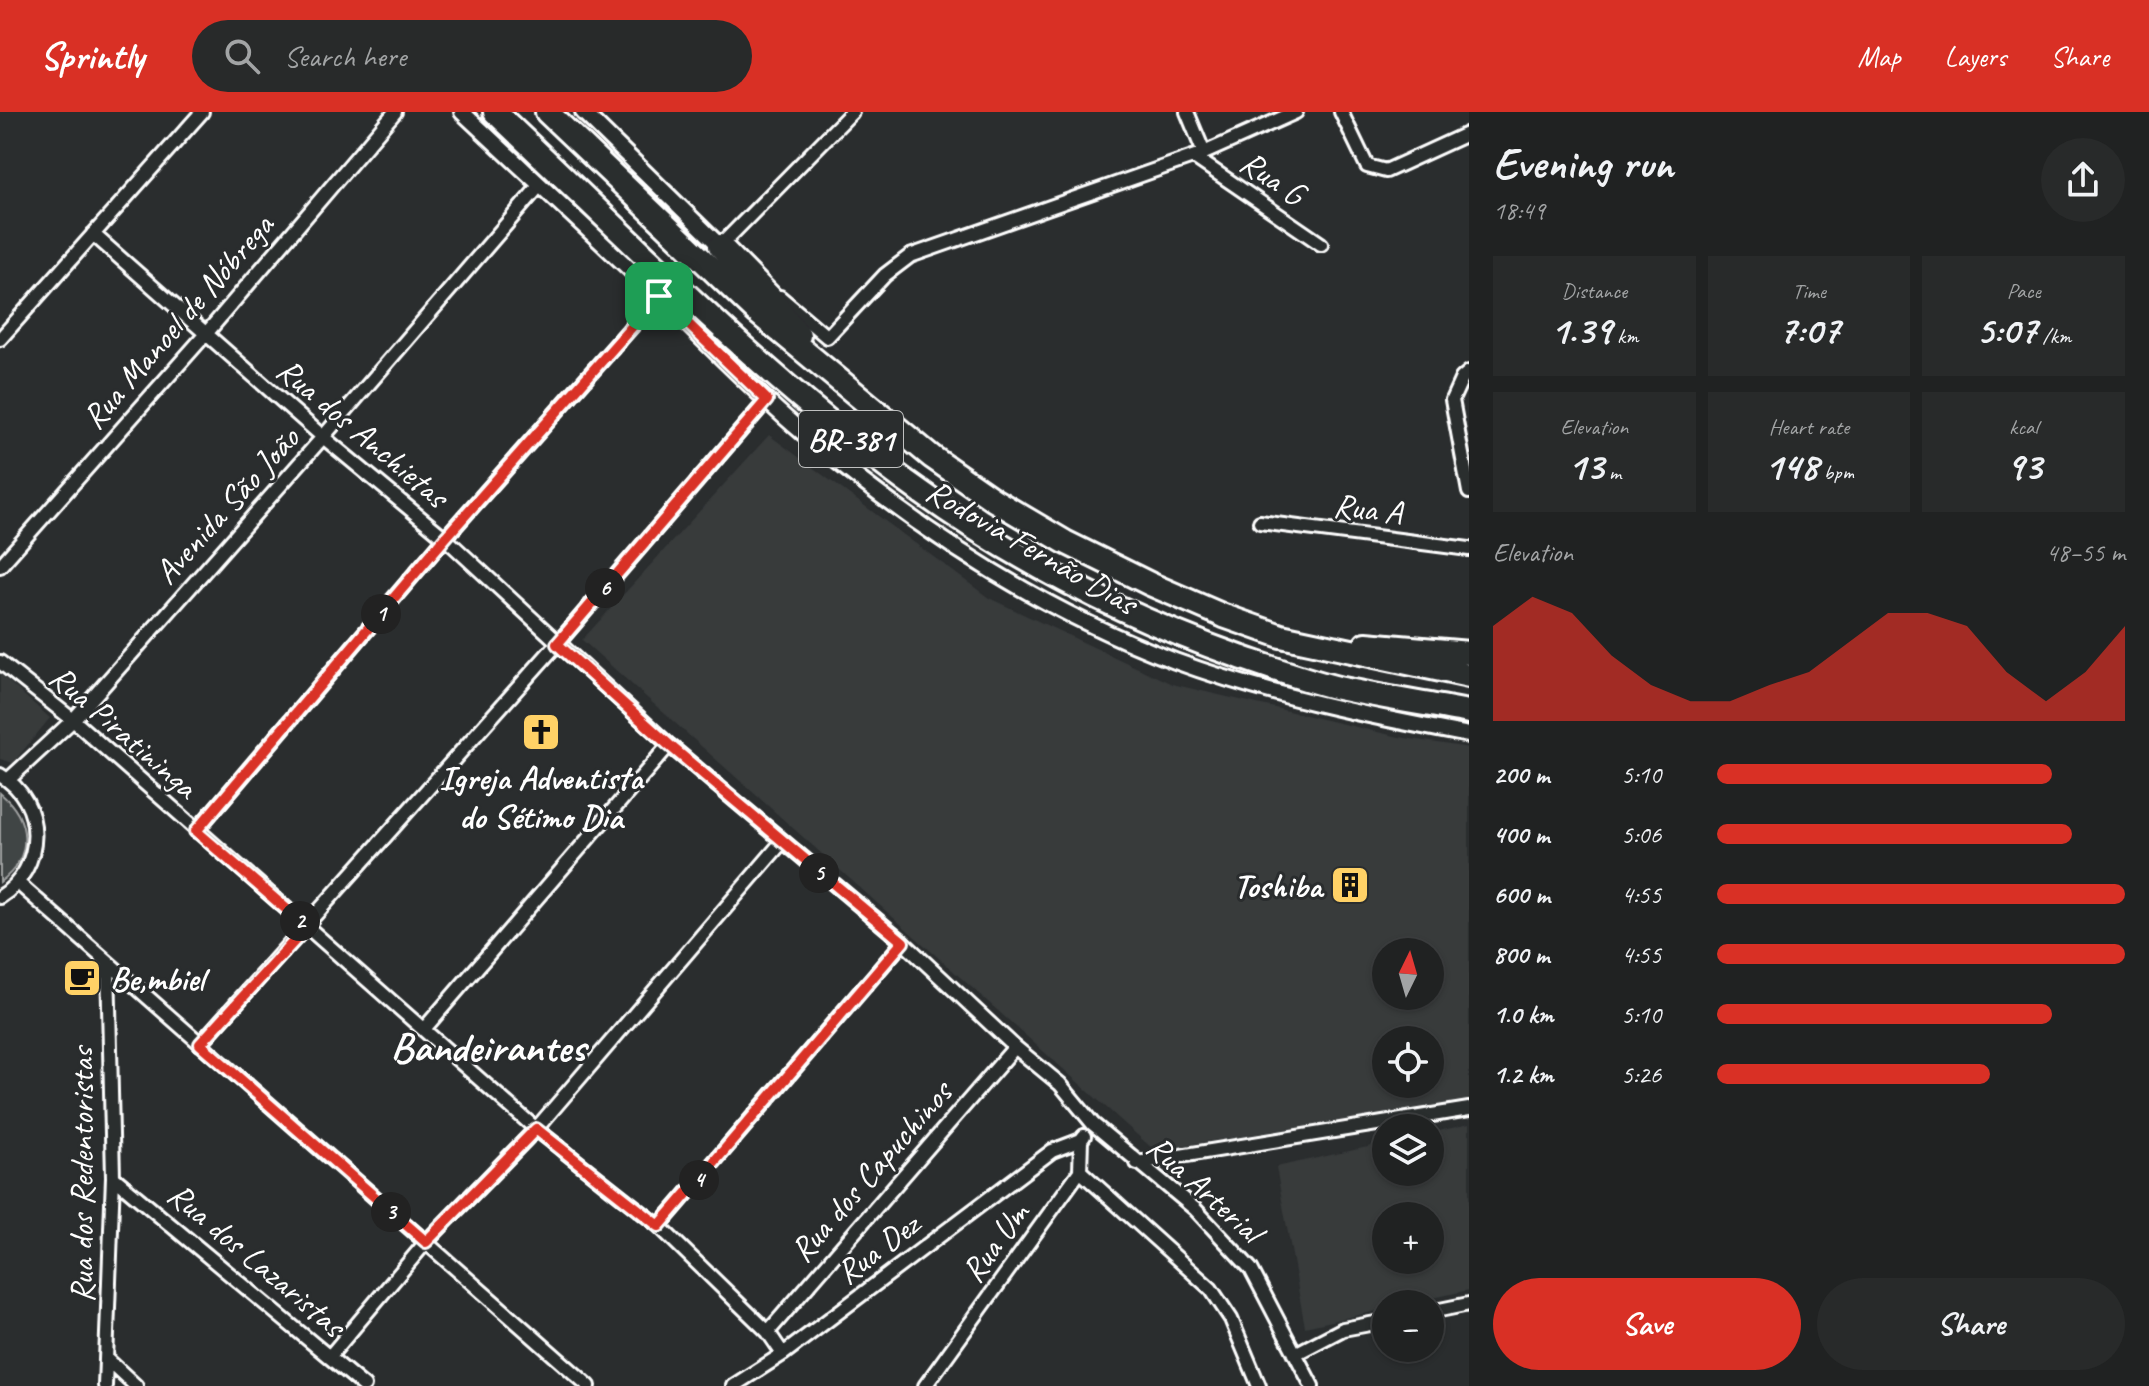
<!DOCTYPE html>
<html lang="en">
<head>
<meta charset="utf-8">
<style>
  body { margin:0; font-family:Caveat,sans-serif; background:#282a2a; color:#f1f3f6; height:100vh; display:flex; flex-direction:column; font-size:30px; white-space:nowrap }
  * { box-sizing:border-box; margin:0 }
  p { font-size:26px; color:#a2a4a5 }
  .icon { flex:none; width:44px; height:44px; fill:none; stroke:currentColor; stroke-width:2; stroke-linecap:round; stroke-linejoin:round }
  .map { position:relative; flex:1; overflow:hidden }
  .panel { display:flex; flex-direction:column; background:#202222; width:680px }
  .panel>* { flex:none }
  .needle { width:52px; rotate:5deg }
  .buttons { position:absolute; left:1372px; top:826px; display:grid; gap:16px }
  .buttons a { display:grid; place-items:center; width:72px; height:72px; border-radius:50%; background:#202222; box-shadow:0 2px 6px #0004,0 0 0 2px #3d3f40; font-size:40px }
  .pin { position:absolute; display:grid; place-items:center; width:68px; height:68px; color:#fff; margin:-34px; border-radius:16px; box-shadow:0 4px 12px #0006 }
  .km { position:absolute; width:40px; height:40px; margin:-20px; border-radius:50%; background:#222; color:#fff; font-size:22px; line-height:40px; text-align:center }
  .round { display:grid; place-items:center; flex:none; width:84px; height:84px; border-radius:42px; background:#282a2a }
  .overview { display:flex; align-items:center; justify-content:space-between; height:136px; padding:0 24px }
  h1 { font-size:44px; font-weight:700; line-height:60px }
  .figures { display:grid; grid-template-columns:repeat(3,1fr); gap:12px; height:136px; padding:8px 24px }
  .figures div { display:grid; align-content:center; border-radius:0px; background:#282a2a; text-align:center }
  .figures b { font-size:40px; font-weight:700 }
  .figures small { font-size:22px; font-weight:400 }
  .figures p { font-size:22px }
  .chart { height:224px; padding:16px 24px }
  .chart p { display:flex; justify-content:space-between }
  .chart svg { width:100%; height:144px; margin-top:8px; fill:#d93025; opacity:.7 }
  .action { display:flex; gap:16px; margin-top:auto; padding:16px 24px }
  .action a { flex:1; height:92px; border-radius:48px; background:#d93025; color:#fff; font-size:32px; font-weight:700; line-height:92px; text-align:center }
  .action a+a { background:#282a2a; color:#f1f3f6 }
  ul { padding:0 24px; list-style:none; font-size:26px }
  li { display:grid; grid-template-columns:128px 96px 1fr; align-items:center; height:60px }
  li i { height:20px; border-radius:10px; background:#d93025 }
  header { display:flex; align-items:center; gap:48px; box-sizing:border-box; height:112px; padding:0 40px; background:#d93025; color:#fff }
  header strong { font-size:38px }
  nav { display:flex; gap:44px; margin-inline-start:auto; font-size:28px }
  .search { width:560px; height:72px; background:#282a2a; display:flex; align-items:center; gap:20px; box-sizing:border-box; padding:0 28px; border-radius:44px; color:#a2a4a5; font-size:30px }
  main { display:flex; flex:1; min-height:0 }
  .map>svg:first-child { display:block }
  .built { fill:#373a3b; fill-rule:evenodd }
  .green { fill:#414445; stroke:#a0a2a2; stroke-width:2 }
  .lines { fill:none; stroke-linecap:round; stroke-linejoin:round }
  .minor-casing { stroke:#fff; stroke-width:18 }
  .tertiary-casing { stroke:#fff; stroke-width:20 }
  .motorway-casing { stroke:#fff; stroke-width:28 }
  .minor { stroke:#2a2d2e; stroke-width:12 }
  .tertiary { stroke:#2a2d2e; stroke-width:14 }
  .motorway { stroke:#2a2d2e; stroke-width:22 }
  .route-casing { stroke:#fff; stroke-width:16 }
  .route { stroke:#d93025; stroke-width:10 }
  .labels { text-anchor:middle; stroke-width:6; stroke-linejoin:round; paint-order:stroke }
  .shield { fill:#2a2d2e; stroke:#bfc0c0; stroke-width:2 }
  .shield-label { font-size:32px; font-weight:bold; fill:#fff }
  .street-label { font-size:34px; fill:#fff; stroke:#2a2d2e }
  .poi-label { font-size:34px; font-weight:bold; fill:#fff; stroke:#2a2d2e }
  .district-label { font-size:42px; font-weight:bold; fill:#fff; stroke:#2a2d2e }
</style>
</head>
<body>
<header>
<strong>Sprintly</strong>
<div class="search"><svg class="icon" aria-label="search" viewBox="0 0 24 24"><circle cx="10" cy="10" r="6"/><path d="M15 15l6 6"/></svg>Search here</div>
<nav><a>Map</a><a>Layers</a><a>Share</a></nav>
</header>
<main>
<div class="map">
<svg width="1469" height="1274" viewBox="0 0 1469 1274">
  <rect width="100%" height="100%" fill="#2a2d2e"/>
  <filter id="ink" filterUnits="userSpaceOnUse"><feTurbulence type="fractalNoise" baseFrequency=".0125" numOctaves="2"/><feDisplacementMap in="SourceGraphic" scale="16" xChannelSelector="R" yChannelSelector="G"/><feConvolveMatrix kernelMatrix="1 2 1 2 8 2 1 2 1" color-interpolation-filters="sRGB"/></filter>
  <g filter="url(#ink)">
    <path class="built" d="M769 323 989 486 1172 572 1399 625 1469 636V989L1154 1038 582 528ZM1386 840H1430V884H1386ZM1386 928H1430V972H1386Z
      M0 562 50 606 13 651 0 647Z
      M1469 1012V1178L1406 1192H1386V1197L1305 1215 1276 1055 1386 1031V1060H1430V1021ZM1386 1104H1430V1148H1386Z"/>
    <path class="green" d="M0 681C31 707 34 745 0 770Z"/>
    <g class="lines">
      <defs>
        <path id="minor" d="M1187 0 1204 41
          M1341 0 1367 54 1386 59 1469 21
          M1194 45 1321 132
          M93 122 323 325 445 426 669 633 903 830 1015 935 1060 972 1093 1012 1195 1097 1251 1157 1312 1274
          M723 137 720 134 852 0
          M780 185 827 225 885 163 910 144 1204 41 1296 0
          M0 227 202 0
          M1469 260 1462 266 1452 288 1469 380
          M1260 410 1469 437
          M0 454 205 223 395 0
          M0 550 73 608 536 1017 659 1114 768 1220 783 1242
          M0 663C47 690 45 757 0 785
          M8 668 73 608 323 325 540 73
          M196 719 445 426 659 184
          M18 771 589 1274
          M424 917 669 633
          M200 932 557 532 767 288
          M1137 1051 1469 997
          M1080 1059 1211 1177 1231 1207 1259 1274
          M113 1065 364 1274
          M659 1114 903 830
          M1430 1200 1469 1192
          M768 1220 1015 935
          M1295 1242 1343 1217 1386 1209
          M330 1244 426 1130 536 1017 782 730
          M107 1247 136 1274
          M105 1274 113 1065 108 851
          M733 1274 783 1242 1052 1039 1081 1028
          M925 1274 1080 1059 1081 1028 1084 1024"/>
        <path id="tertiary" d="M462 0C527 61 593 122 657 183 706 229 752 278 803 321 914 416 1038 497 1175 549 1270 584 1369 604 1469 623
          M583 0 720 134"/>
        <path id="motorway" d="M495 0C626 123 759 261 904 368 1006 443 1121 503 1240 545 1272 556 1305 568 1338 576 1381 585 1426 592 1469 600
          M547 0 758 201 932 345 994 388 1065 430 1150 472 1224 504 1281 524 1469 564
          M720 134 770 185 799 223
          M1366 532 1469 541"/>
      </defs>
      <use href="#minor" class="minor-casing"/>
      <use href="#tertiary" class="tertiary-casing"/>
      <use href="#motorway" class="motorway-casing"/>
      <use href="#minor" class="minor"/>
      <use href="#tertiary" class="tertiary"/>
      <use href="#motorway" class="motorway"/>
    </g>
  </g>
  <g class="lines" filter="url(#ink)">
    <defs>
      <path id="route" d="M659 184 767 288 557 532 669 633 903 830 659 1114 536 1017 426 1130 200 932 307 815 196 719 445 426Z"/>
    </defs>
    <use href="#route" class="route-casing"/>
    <use href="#route" class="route"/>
  </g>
  <defs>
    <symbol id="church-square" viewBox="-11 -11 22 22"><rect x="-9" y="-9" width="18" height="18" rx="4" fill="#ffd166" stroke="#2a2d2e"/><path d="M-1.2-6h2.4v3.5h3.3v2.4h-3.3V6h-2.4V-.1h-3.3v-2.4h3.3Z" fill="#111"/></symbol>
    <symbol id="building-square" viewBox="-11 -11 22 22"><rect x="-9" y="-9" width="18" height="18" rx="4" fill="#ffd166" stroke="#2a2d2e"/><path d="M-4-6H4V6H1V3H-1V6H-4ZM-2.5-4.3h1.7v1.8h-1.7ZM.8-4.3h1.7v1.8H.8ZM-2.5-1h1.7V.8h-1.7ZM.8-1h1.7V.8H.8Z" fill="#111"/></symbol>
    <symbol id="cafe-square" viewBox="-11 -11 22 22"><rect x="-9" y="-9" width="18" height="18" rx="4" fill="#ffd166" stroke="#2a2d2e"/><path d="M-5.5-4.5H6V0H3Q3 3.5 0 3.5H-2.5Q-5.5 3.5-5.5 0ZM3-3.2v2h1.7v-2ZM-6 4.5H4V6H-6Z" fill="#111"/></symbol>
  </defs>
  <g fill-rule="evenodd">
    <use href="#church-square" x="519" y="598" width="44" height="44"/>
    <use href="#building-square" x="1328" y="751" width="44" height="44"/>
    <use href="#cafe-square" x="60" y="844" width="44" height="44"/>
  </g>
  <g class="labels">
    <rect class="shield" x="799" y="299" width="104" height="56" rx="6"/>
    <g class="shield-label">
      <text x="851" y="338">BR-381</text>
    </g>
    <g class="street-label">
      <text transform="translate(1273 65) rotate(34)" y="12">Rua G</text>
      <text transform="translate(177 209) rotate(-49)" y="12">Rua Manoel de Nóbrega</text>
      <text transform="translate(363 320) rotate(40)" y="12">Rua dos Anchietas</text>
      <text transform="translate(226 393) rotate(-48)" y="12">Avenida São João</text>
      <text transform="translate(1368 396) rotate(7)" y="12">Rua A</text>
      <text transform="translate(1032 434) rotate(30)" y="12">Rodovia Fernão Dias</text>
      <text transform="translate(124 619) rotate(41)" y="12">Rua Piratininga</text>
      <text transform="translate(870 1059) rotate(-49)" y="12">Rua dos Capuchinos</text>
      <text transform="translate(81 1063) rotate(-90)" y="12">Rua dos Redentoristas</text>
      <text transform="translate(1205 1076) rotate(42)" y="12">Rua Arterial</text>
      <text transform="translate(994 1130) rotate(-54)" y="12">Rua Um</text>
      <text transform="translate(877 1136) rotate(-37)" y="12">Rua Dez</text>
      <text transform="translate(257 1147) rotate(40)" y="12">Rua dos Lazaristas</text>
    </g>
    <g class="poi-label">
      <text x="541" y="677">Igreja Adventista<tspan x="541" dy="39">do Sétimo Dia</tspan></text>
      <text x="1322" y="785" text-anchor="end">Toshiba</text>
      <text x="110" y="878" text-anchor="start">Be,mbiel</text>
    </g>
    <g class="district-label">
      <text x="488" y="949">Bandeirantes</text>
    </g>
  </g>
</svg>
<div class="buttons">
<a><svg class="needle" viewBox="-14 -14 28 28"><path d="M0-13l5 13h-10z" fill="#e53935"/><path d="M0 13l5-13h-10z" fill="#a2a4a5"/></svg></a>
<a><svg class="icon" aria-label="locate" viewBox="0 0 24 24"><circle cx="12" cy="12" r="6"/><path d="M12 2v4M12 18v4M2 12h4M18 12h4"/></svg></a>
<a><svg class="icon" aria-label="layers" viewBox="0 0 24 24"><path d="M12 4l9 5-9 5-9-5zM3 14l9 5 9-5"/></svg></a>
<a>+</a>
<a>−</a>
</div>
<div class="pin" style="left:659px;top:184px;background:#1e9e55"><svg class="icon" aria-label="arrive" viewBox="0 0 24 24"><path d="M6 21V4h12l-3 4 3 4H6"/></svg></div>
<b class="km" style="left:381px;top:502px">1</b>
<b class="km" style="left:300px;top:809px">2</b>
<b class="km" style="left:391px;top:1100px">3</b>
<b class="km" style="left:699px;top:1068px">4</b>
<b class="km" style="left:819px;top:761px">5</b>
<b class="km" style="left:605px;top:476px">6</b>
</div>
<section class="panel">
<div class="overview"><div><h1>Evening run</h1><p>18:49</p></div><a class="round"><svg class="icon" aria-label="share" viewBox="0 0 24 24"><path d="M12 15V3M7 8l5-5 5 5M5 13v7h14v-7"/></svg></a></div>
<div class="figures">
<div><p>Distance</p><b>1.39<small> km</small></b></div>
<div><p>Time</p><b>7:07</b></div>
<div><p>Pace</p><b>5:07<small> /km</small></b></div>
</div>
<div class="figures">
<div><p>Elevation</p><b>13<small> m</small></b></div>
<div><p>Heart rate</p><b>148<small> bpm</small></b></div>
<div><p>kcal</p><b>93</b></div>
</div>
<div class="chart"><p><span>Elevation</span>48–55 m</p>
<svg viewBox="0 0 160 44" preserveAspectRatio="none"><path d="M0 44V15L10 6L20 11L30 24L40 33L50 38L60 38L70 33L80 29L90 20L100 11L110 11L120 15L130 29L140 38L150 29L160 15V44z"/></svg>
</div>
<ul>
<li><b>200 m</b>5:10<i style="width:82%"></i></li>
<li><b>400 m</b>5:06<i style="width:87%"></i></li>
<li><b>600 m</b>4:55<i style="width:100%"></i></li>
<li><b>800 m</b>4:55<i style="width:100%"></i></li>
<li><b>1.0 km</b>5:10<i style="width:82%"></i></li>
<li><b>1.2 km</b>5:26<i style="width:67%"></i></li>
</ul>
<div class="action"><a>Save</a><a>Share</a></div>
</section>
</main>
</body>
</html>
